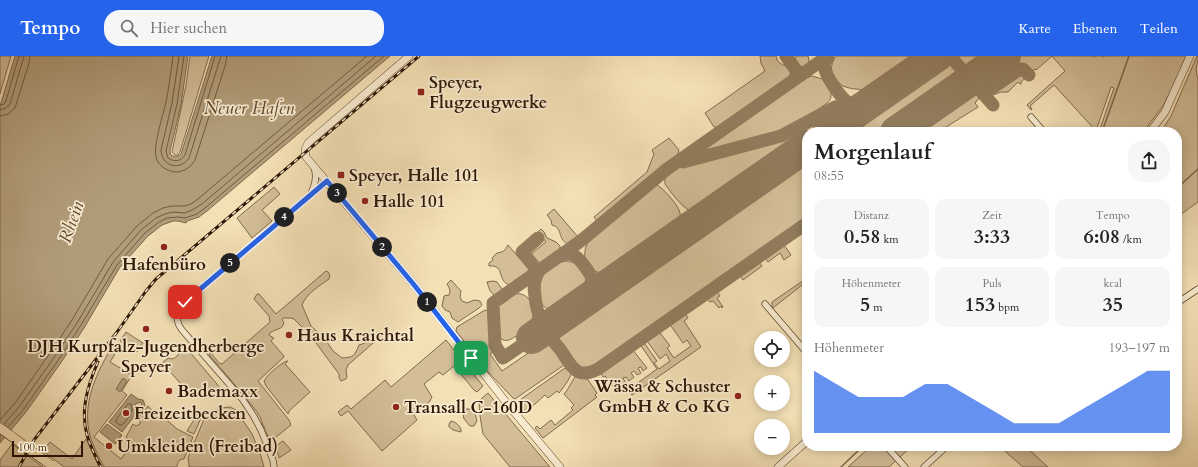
<!DOCTYPE html>
<html lang="de">
<head>
<meta charset="utf-8">
<style>
  body { margin:0; font-family:Cardo,serif; background:#f6f6f6; color:#222; height:100vh; display:flex; flex-direction:column; font-size:15px; white-space:nowrap }
  * { box-sizing:border-box; margin:0 }
  p { font-size:13px; color:#767676 }
  .icon { flex:none; width:22px; height:22px; fill:none; stroke:currentColor; stroke-width:2; stroke-linecap:round; stroke-linejoin:round }
  .map { position:relative; flex:1; overflow:hidden }
  .drawer { position:absolute; left:802px; top:71px; width:380px; height:324px; display:flex; flex-direction:column; background:#fff; border-radius:16px; box-shadow:0 2px 10px #0003 }
  .drawer>* { flex:none }
  .controls { position:absolute; left:754px; top:275px; display:grid; gap:8px }
  .controls a { display:grid; place-items:center; width:36px; height:36px; border-radius:50%; background:#fff; box-shadow:0 2px 10px #0003; font-size:20px }
  .scale { position:absolute; left:12px; bottom:10px; width:71px; box-sizing:border-box; padding-left:4px; border:2px solid #2f1705; border-top:0; font-size:11px; line-height:14px; white-space:nowrap; color:#2f1705; -webkit-text-stroke:3px #f8ebcf; paint-order:stroke }
  .pin { position:absolute; display:grid; place-items:center; width:34px; height:34px; color:#fff; margin:-17px; border-radius:8px; box-shadow:0 2px 6px #0006 }
  .km { position:absolute; width:20px; height:20px; margin:-10px; border-radius:50%; background:#222; color:#fff; font-size:11px; line-height:20px; text-align:center }
  .round { display:grid; place-items:center; flex:none; width:42px; height:42px; border-radius:16px; background:#f6f6f6 }
  .overview { display:flex; align-items:center; justify-content:space-between; height:68px; padding:0 12px }
  h1 { font-size:22px; font-weight:600; line-height:30px }
  .metrics { display:grid; grid-template-columns:repeat(3,1fr); gap:6px; height:68px; padding:4px 12px }
  .metrics div { display:grid; align-content:center; border-radius:10px; background:#f6f6f6; text-align:center }
  .metrics b { font-size:20px; font-weight:600 }
  .metrics small { font-size:11px; font-weight:400 }
  .metrics p { font-size:11px }
  .chart { height:112px; padding:8px 12px }
  .chart p { display:flex; justify-content:space-between }
  .chart svg { width:100%; height:72px; margin-top:4px; fill:#2563eb; opacity:.7 }
  header { display:flex; align-items:center; gap:24px; box-sizing:border-box; height:56px; padding:0 20px; background:#2563eb; color:#fff }
  header strong { font-size:19px }
  nav { display:flex; gap:22px; margin-inline-start:auto; font-size:14px }
  .search { width:280px; height:36px; background:#f6f6f6; display:flex; align-items:center; gap:10px; box-sizing:border-box; padding:0 14px; border-radius:16px; color:#767676; font-size:15px }
  .map>svg:first-child { display:block }
  .green { fill:#d3be97; stroke:#816a4e }
  .water { fill:#b19c79; stroke:#7d674b }
  .lines { fill:none; stroke-linecap:round; stroke-linejoin:round }
  .shore { stroke:#705a3f; stroke-width:1 }
  .stream { stroke:#7d674b; stroke-width:1.5 }
  .taxiway { stroke:#927c5d; stroke-width:13 }
  .runway { stroke:#927c5d; stroke-width:32 }
  .minor-casing { stroke:#604931; stroke-width:7 }
  .tertiary-casing { stroke:#604931; stroke-width:8 }
  .minor { stroke:#f8ebcf; stroke-width:5.5 }
  .tertiary { stroke:#f8ebcf; stroke-width:7 }
  .rail-casing { stroke:#2f1705; stroke-width:3 }
  .rail { stroke:#f8ebcf; stroke-width:1.5; stroke-dasharray:4.5; stroke-linecap:butt }
  .primary-bridge-casing { stroke:#2f1705; stroke-width:10; stroke-linecap:butt }
  .primary-bridge { stroke:#f4e0b5; stroke-width:9 }
  .route-casing { stroke:#fff; stroke-width:8 }
  .route { stroke:#2563eb; stroke-width:5 }
  .poi-dot { fill:#8f2418; stroke:#f8ebcf; stroke-width:1.5 }
  .labels { text-anchor:middle; stroke-width:3.5; stroke-linejoin:round; paint-order:stroke }
  .poi-label { font-size:17px; font-weight:bold; fill:#2f1705; stroke:#f8ebcf; text-anchor:start }
  .water-label { font-size:18px; font-style:italic; fill:#634c33; stroke:#f8ebcf }
</style>
</head>
<body>
<header>
<strong>Tempo</strong>
<div class="search"><svg class="icon" aria-label="search" viewBox="0 0 24 24"><circle cx="10" cy="10" r="6"/><path d="M15 15l6 6"/></svg>Hier suchen</div>
<nav><a>Karte</a><a>Ebenen</a><a>Teilen</a></nav>
</header>
<div class="map">
<svg width="1198" height="411" viewBox="0 0 1198 411">
  <rect width="100%" height="100%" fill="#f4e0b5"/>
  <filter id="stains"><feTurbulence type="fractalNoise" baseFrequency=".005" numOctaves="4"/><feColorMatrix values="0 0 0 0 .2 0 0 0 0 .09 0 0 0 0 .02 0 0 0 .5 -.17"/></filter>
  <radialGradient id="worn" r=".72"><stop offset=".6" stop-color="#630" stop-opacity="0"/><stop offset="1" stop-color="#630" stop-opacity=".3"/></radialGradient>
  <path class="green" d="M0 0H11L0 38Z
    M190 0H209L180 96 178 99H175L172 96 186 29Z
    M760 0H776C777 9 784 8 791 13L789 23 720 71H714L705 57 765 15 761 7Z
    M796 0H808L809 5 808 9 806 11 797 10 795 6Z
    M836 0H918L867 36 865 34C858 33 849 33 843 30 840 28 838 26 836 23 830 15 830 9 836 0Z
    M957 0H1093L1094 1 1096 0H1102L1103 1 1105 0H1186L1171 34 1163 50 1143 76H1099L1114 32 1111 31 1096 75 1054 29 1030 50 1032 53 1031 54 1027 49 1065 15 1052 0 1036 14 1035 13 1021 26V28H1020L1018 26 1008 36H1001L993 39 989 35 1000 28 999 25 988 32 983 33 957 4Z
    M1197 0H1198C1198 10 1194 12 1198 23V146L1177 161V76H1161L1171 60Z
    M949 5 952 7 979 38 980 41 975 47 978 51 938 76H847Z
    M812 20 822 23C828 29 836 40 827 47L797 69 777 79 713 95H706V91L708 89 802 23Z
    M828 60 829 62 809 76H807V77L694 156C684 155 671 136 665 128 665 125 664 123 665 121 668 116 680 111 686 109L780 84Z
    M669 82 679 94 677 101 598 166 594 161 647 116 654 98 652 94Z
    M807 104V164L593 313 583 315 574 309 557 284 556 280 557 278Z
    M657 129C664 133 679 150 680 157 681 161 680 163 679 166L608 216C604 216 601 217 597 216 584 213 582 196 588 186L651 132Z
    M274 131 280 138 262 154 272 165 252 182 237 162Z
    M554 153 579 182 570 189C556 184 564 172 552 169L551 164 547 159Z
    M541 173 544 176 547 182 556 186 560 190V196L543 207H539L534 204 532 197 546 186 538 176Z
    M782 188 784 189 791 199 784 204 780 197 768 206 765 202 767 199Z
    M508 189 519 202 526 206 529 211 527 219 511 229C496 227 506 208 489 210V207L493 204 492 202 497 197C503 196 505 195 508 189Z
    M564 205C576 205 583 212 586 223L583 233 556 252C536 260 537 226 545 217 550 211 557 208 564 205Z
    M756 206H759L762 210 743 224 739 218Z
    M326 215 328 216 330 219 329 223C319 230 306 238 302 249L311 270 325 283 333 295 342 302C354 301 354 301 359 289 371 286 370 279 379 276L381 277 380 281 348 309 346 314 347 321 346 323 341 325 339 322V318L310 279 294 263 291 262H283L282 264 284 266C283 275 274 272 269 278L270 280 274 282 271 285 283 299 284 301 258 325 289 364 291 369 271 385H270L265 374V373C262 368 261 361 257 356 242 337 226 318 210 300L209 298 211 297 219 307 222 308 270 266 269 260 254 243 257 238H259L276 258Z
    M807 222V225L773 252 772 250V246Z
    M451 224 461 235 460 241 462 245 467 247 474 244 480 245 482 249 479 252 458 266 452 262 450 256 445 254 442 250 444 240 449 239C451 235 449 231 447 228Z
    M493 225 497 226 502 233V236L497 239C490 239 489 232 487 226Z
    M716 234 720 240 717 242 723 251 722 252 721 250 719 252 713 245 710 246 706 241Z
    M514 238C531 235 538 255 530 268 527 274 517 280 511 283 494 292 494 257 499 249 502 244 509 240 514 238Z
    M485 254 488 255 490 260 494 295 490 298 502 315 546 285C553 286 564 302 564 309L515 343 513 342 489 317 456 275 457 271Z
    M684 256 688 262 684 265 701 291 632 339 628 334 657 313 639 287 643 285 657 305 654 307 659 313 670 305 666 298 660 303 647 285V282L658 274 670 290 667 292 674 302 691 290 687 284 683 287 669 267Z
    M126 276 143 287 137 296 120 285Z
    M446 284 483 330 477 336 474 334 454 310 443 319 439 316 424 328 432 341 430 345 414 359 417 364 382 395 348 355 341 360 338 356 347 349 351 353 385 324 391 331Z
    M183 288 222 334 215 335 204 341 198 335 192 340 162 307 168 302 172 303C178 301 180 297 178 292Z
    M632 293 647 312 643 315 641 311 638 312 641 317 637 319 634 315 631 317 634 321 629 325 626 321 623 322 626 327 621 330 618 326 615 328 618 332 616 334 605 320 603 321 600 315Z
    M110 294 115 298 110 306 132 319 122 335 127 339 94 381 121 403 132 388 131 385 126 381 133 368 136 370 140 368V365L139 362 142 357 145 356V354L148 350 153 356 162 360 177 373 193 381 184 403C180 403 177 406 177 411H104C99 401 93 390 90 380 82 349 95 320 110 294Z
    M287 305H288L285 308 310 336 289 355V356L288 358 266 330 264 325C267 319 281 307 287 305Z
    M565 312 570 313 572 316C568 326 565 329 559 337L557 335 548 342 545 339 526 356 517 346Z
    M577 319 586 321 597 337 595 339 597 341 543 382 535 372 537 370 540 373 551 364 555 369 573 354 571 352 574 349 564 338C569 333 573 322 577 319Z
    M488 337 550 411H510L483 378 480 360 479 347 481 343Z
    M230 351 236 354 252 378 260 397 264 411H189V408L188 402 204 363 209 362C217 353 218 352 230 351Z
    M466 353H472L475 357 477 365 474 370H470L464 363 463 358Z
    M197 359 201 362 194 378 187 375Z
    M451 365C456 366 462 371 461 376L453 374 449 371V368Z
    M86 383 99 411H64L43 395 50 386 72 403Z
    M283 385 291 394 279 402 276 390Z
    M12 388 43 411H0V404Z
    M871 390H912L889 411H848Z
    M999 390H1025L1048 411H1023Z"/>
  <path class="water" d="M15 0H188L181 49 170 95 171 99C175 101 178 101 181 98L212 0H390L207 155 199 161 187 165 186 167 178 165H173L162 169 148 180 120 211 84 272 60 308 26 356 0 387V50Z
    M123 322 127 325 120 336 116 333Z
    M131 338 138 343 143 344 145 349 143 353 141 346 135 348 137 352 140 350 141 354 137 355 135 356 136 358 122 376 109 366Z
    M107 368 122 379 115 388 100 376Z"/>
  <g class="lines">
    <path class="shore" d="M173 0C171 15 169 31 166 46 163 59 153 90 156 101 158 110 168 116 177 116 185 115 191 111 195 104L225 10 227 0
      M179 0 172 47 161 94C162 111 180 115 189 102L221 0
      M184 0 177 48 166 95 168 102C174 106 181 106 185 99L215 0
      M0 49 4 48 6 45 19 0
      M0 54 6 52 10 48 24 0
      M0 60 8 58 15 52 29 7 30 0
      M128 348H131C135 356 127 363 122 369H120L116 366V364Z
      M0 364 15 347 48 300 72 264 108 203 137 170 153 157 163 152 172 150H185L191 148 198 143 367 0
      M4 368 19 351 53 303 77 267 113 206 141 174 156 162 165 158 173 156 185 157 194 153 202 148 376 0
      M8 371 23 354 57 306 81 269 117 209 145 177 159 166 167 162 178 161 185 162 197 158 205 152 384 0"/>
    <path class="stream" d="M1102 76 1129 0
      M1177 132 1198 113
      M841 411 863 390"/>
    <path class="taxiway" d="M786 0 800 20
      M828 0 824 8C824 19 842 45 853 50
      M950 0 993 49
      M925 8 938 0
      M983 38 1020 13H1023L1029 19
      M836 71C845 62 849 55 844 43
      M683 106 781 80 835 51C848 47 856 52 870 46
      M561 200C565 198 569 197 573 199 580 201 594 223 595 229 595 235 591 239 588 243
      M540 214C532 222 534 230 535 241 537 257 539 270 559 263
      M538 215 522 196 538 182
      M593 223 602 228 611 227
      M554 266 550 271 549 278C552 285 558 290 562 296 572 311 577 324 598 313L807 167
      M532 282 503 302 495 289 493 247 582 184 667 113 828 0"/>
    <path class="runway" d="M828 76 937 0
      M896 76 1005 0
      M532 282 807 90"/>
    <defs>
      <path id="minor" d="M1031 61 1044 76
        M312 135C316 127 317 120 314 111
        M1177 247 1198 233
        M765 248 807 297
        M886 390 905 411
        M274 411 273 404 261 374 253 359 243 344 182 274C174 263 177 255 185 246L327 125
        M924 411 947 390"/>
      <path id="tertiary" d="M409 0 308 87 305 94 306 101 415 230 509 350 560 411
        M1150 76 1165 56 1190 0
        M778 411 807 385"/>
    </defs>
    <use href="#minor" class="minor-casing"/>
    <use href="#tertiary" class="tertiary-casing"/>
    <use href="#minor" class="minor"/>
    <use href="#tertiary" class="tertiary"/>
    <defs>
      <path id="rail" d="M98 306C88 328 80 355 87 379 90 390 96 401 101 411
        M19 411 34 384 117 276 146 235 156 223 419 0"/>
    </defs>
    <use href="#rail" class="rail-casing"/>
    <use href="#rail" class="rail"/>
    <defs>
      <path id="primary-bridge" d="M0 372 51 409"/>
    </defs>
    <use href="#primary-bridge" class="primary-bridge-casing"/>
    <use href="#primary-bridge" class="primary-bridge"/>
  </g>
  <g class="lines">
    <defs>
      <path id="route" d="M185 246 327 125 415 230 471 302"/>
    </defs>
    <use href="#route" class="route-casing"/>
    <use href="#route" class="route"/>
  </g>
  <g class="poi-dot">
    <rect x="417" y="32" width="8" height="8" rx="2"/>
    <rect x="337" y="115" width="8" height="8" rx="2"/>
    <circle cx="365" cy="145" r="4"/>
    <circle cx="164" cy="191" r="4"/>
    <circle cx="146" cy="273" r="4"/>
    <circle cx="289" cy="279" r="4"/>
    <circle cx="169" cy="335" r="4"/>
    <circle cx="738" cy="340" r="4"/>
    <circle cx="396" cy="351" r="4"/>
    <circle cx="126" cy="357" r="4"/>
    <circle cx="109" cy="390" r="4"/>
  </g>
  <g class="labels">
    <g class="poi-label">
      <text x="429" y="32">Speyer,<tspan x="429" dy="20">Flugzeugwerke</tspan></text>
      <text x="349" y="125">Speyer, Halle 101</text>
      <text x="373" y="151">Halle 101</text>
      <text x="164" y="214" text-anchor="middle">Hafenbüro</text>
      <text x="297" y="285">Haus Kraichtal</text>
      <text x="146" y="296" text-anchor="middle">DJH Kurpfalz-Jugendherberge<tspan x="146" dy="20">Speyer</tspan></text>
      <text x="730" y="336" text-anchor="end">Wässa &amp; Schuster<tspan x="730" dy="20">GmbH &amp; Co KG</tspan></text>
      <text x="177" y="341">Bademaxx</text>
      <text x="404" y="357">Transall C-160D</text>
      <text x="134" y="363">Freizeitbecken</text>
      <text x="117" y="396">Umkleiden (Freibad)</text>
    </g>
    <g class="water-label">
      <text x="249" y="58">Neuer Hafen</text>
      <text transform="translate(71 166) rotate(-71)" y="6">Rhein</text>
    </g>
  </g>
  <rect width="100%" height="100%" filter="url(#stains)"/>
  <rect width="100%" height="100%" fill="url(#worn)"/>
</svg>
<div class="controls">
<a><svg class="icon" aria-label="locate" viewBox="0 0 24 24"><circle cx="12" cy="12" r="6"/><path d="M12 2v4M12 18v4M2 12h4M18 12h4"/></svg></a>
<a>+</a>
<a>−</a>
</div>
<div class="scale">100 m</div>
<div class="pin" style="left:471px;top:302px;background:#1e9e55"><svg class="icon" aria-label="arrive" viewBox="0 0 24 24"><path d="M6 21V4h12l-3 4 3 4H6"/></svg></div>
<div class="pin" style="left:185px;top:246px;background:#d93025"><svg class="icon" aria-label="check" viewBox="0 0 24 24"><path d="M5 12l5 5 9-10"/></svg></div>
<b class="km" style="left:427px;top:246px">1</b>
<b class="km" style="left:382px;top:191px">2</b>
<b class="km" style="left:337px;top:137px">3</b>
<b class="km" style="left:284px;top:161px">4</b>
<b class="km" style="left:230px;top:207px">5</b>
<section class="drawer">
<div class="overview"><div><h1>Morgenlauf</h1><p>08:55</p></div><a class="round"><svg class="icon" aria-label="share" viewBox="0 0 24 24"><path d="M12 15V3M7 8l5-5 5 5M5 13v7h14v-7"/></svg></a></div>
<div class="metrics">
<div><p>Distanz</p><b>0.58<small> km</small></b></div>
<div><p>Zeit</p><b>3:33</b></div>
<div><p>Tempo</p><b>6:08<small> /km</small></b></div>
</div>
<div class="metrics">
<div><p>Höhenmeter</p><b>5<small> m</small></b></div>
<div><p>Puls</p><b>153<small> bpm</small></b></div>
<div><p>kcal</p><b>35</b></div>
</div>
<div class="chart"><p><span>Höhenmeter</span>193–197 m</p>
<svg viewBox="0 0 160 44" preserveAspectRatio="none"><path d="M0 44V6L10 14L20 22L30 22L40 22L50 14L60 14L70 22L80 30L90 38L100 38L110 38L120 30L130 22L140 14L150 6L160 6V44z"/></svg>
</div>
</section>
</div>
</body>
</html>
